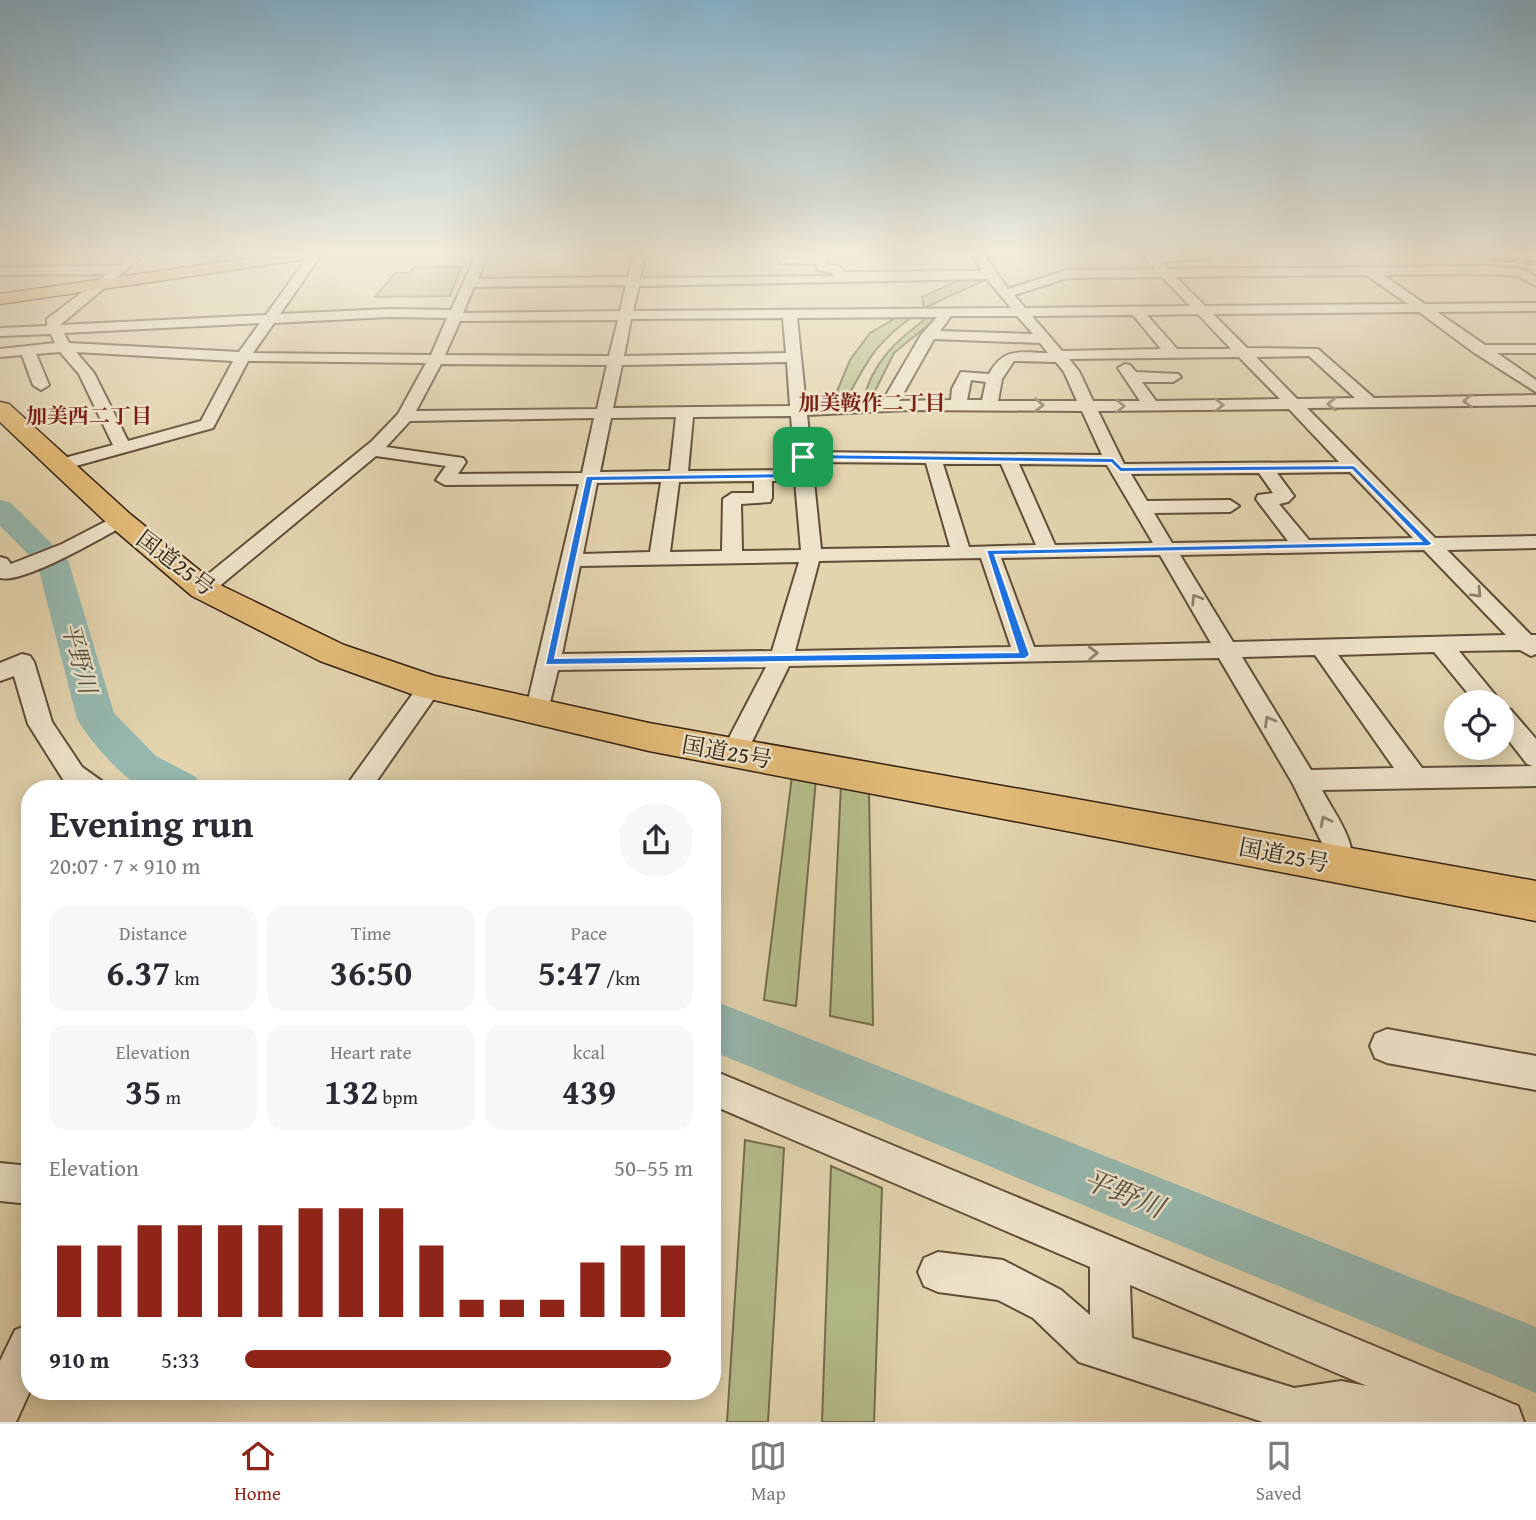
<!DOCTYPE html>
<html lang="en">
<head>
<meta charset="utf-8">
<style>
  body { margin:0; font-family:"Gentium Book Plus","Noto Serif JP",serif; background:#f7f7f7; color:#2b2b33; height:100vh; display:flex; flex-direction:column; font-size:26px; white-space:nowrap }
  * { box-sizing:border-box; margin:0 }
  p { font-size:23px; color:#7c7c81 }
  .icon { flex:none; width:38px; height:38px; fill:none; stroke:currentColor; stroke-width:2; stroke-linecap:round; stroke-linejoin:round }
  .map { position:relative; flex:1; overflow:hidden }
  .panel { position:absolute; left:21px; top:780px; width:700px; height:620px; display:flex; flex-direction:column; background:#fff; border-radius:28px; box-shadow:0 4px 18px #0003 }
  .panel>* { flex:none }
  .buttons { position:absolute; left:1444px; top:690px; display:grid; gap:14px }
  .buttons a { display:grid; place-items:center; width:70px; height:70px; border-radius:50%; background:#fff; box-shadow:0 4px 18px #0003; font-size:35px }
  .pin { position:absolute; display:grid; place-items:center; width:60px; height:60px; color:#fff; margin:-30px; border-radius:14px; box-shadow:0 4px 10px #0006 }
  .round { display:grid; place-items:center; flex:none; width:74px; height:74px; border-radius:37px; background:#f7f7f7 }
  .headline { display:flex; align-items:center; justify-content:space-between; height:119px; padding:0 28px }
  h1 { font-size:38px; font-weight:800; line-height:52px }
  .figures { display:grid; grid-template-columns:repeat(3,1fr); gap:10px; height:119px; padding:7px 28px }
  .figures div { display:grid; align-content:center; border-radius:18px; background:#f7f7f7; text-align:center }
  .figures b { font-size:35px; font-weight:800 }
  .figures small { font-size:19px; font-weight:400 }
  .figures p { font-size:19px }
  .chart { height:196px; padding:14px 28px }
  .chart p { display:flex; justify-content:space-between }
  .chart svg { width:100%; height:126px; margin-top:7px; stroke:#8f2418; stroke-width:6 }
  ul { padding:0 28px; list-style:none; font-size:23px }
  li { display:grid; grid-template-columns:112px 84px 1fr; align-items:center; height:52px }
  li i { height:18px; border-radius:9px; background:#8f2418 }
  .tab-bar { display:flex; justify-content:space-around; align-items:center; height:98px; border-top:2px solid #e1e1e2; background:#fff; font-size:19px; color:#7c7c81 }
  .tab-bar a { display:grid; justify-items:center; gap:4px }
  .tab-bar .active { color:#8f2418 }
  .map>svg:first-child { display:block }
  .green { fill:#b4bd8a; stroke:#746e4d; stroke-width:2 }
  .lines { fill:none; stroke-linecap:round; stroke-linejoin:round }
  .river { fill:#96b8af; fill-rule:evenodd }
  .minor-casing { stroke:#604d38; stroke-width:4 }
  .major-casing { stroke:#342010; stroke-width:3 }
  .highway-casing { stroke:#342010; stroke-width:3 }
  .minor { fill:#ede3ca; fill-rule:evenodd }
  .major { fill:#e2ba77; fill-rule:evenodd }
  .highway { fill:#e2ba77; fill-rule:evenodd }
  .rail-casing { stroke:#342010; stroke-width:4.5 }
  .rail { stroke:#ede3ca; stroke-width:2.5; stroke-dasharray:9; stroke-linecap:butt }
  .oneway { stroke:#90826d }
  .route { fill:#1a73e8; stroke:#fff; stroke-width:2; fill-rule:evenodd }
  .labels { text-anchor:middle; stroke-width:5; stroke-linejoin:round; paint-order:stroke }
  .far-neighbourhood-label { font-size:21px; font-weight:bold; fill:#7a1f14; stroke:#ede3ca }
  .street-label { font-size:23px; fill:#342010; stroke:#ede3ca }
  .water-label { font-size:24px; font-style:italic; fill:#514e40; stroke:#ede3ca }
  .near-water-label { font-size:28px; font-style:italic; fill:#514e40; stroke:#ede3ca }
</style>
</head>
<body>
<div class="map">
<svg width="1536" height="1422" viewBox="0 0 1536 1422">
  <rect width="100%" height="100%" fill="#e3d4ae"/>
  <filter id="stains"><feTurbulence type="fractalNoise" baseFrequency=".00286" numOctaves="4"/><feColorMatrix values="0 0 0 0 .2 0 0 0 0 .09 0 0 0 0 .02 0 0 0 .5 -.17"/></filter>
  <radialGradient id="worn" r=".72"><stop offset=".6" stop-color="#630" stop-opacity="0"/><stop offset="1" stop-color="#630" stop-opacity=".3"/></radialGradient>
  <path class="green" d="M414 267H461L450 296 375 297 395 273H409Z
    M964 278 987 279 924 308 922 297Z
    M899 316H913C875 344 868 359 846 400L833 401 850 360 870 333Z
    M928 317H938L894 353 870 401H863C872 362 897 340 928 317Z
    M792 776 816 779 796 1006 764 1000Z
    M841 785 869 790 873 1025 830 1016Z
    M745 1140 784 1148 768 1422H727Z
    M831 1166 882 1188 874 1422H822Z"/>
  <g class="lines">
    <path class="river" d="M0 500 11 503 68 560 114 713 156 756 196 777 202 789C185 789 162 794 146 789 125 783 88 738 77 719L37 563 0 526Z
      M712 1000 1536 1327V1393L712 1051Z"/>
    <defs>
      <path id="minor" d="M131 255H144L60 325 266 315 309 255H321L280 314 389 309 451 310 476 255H488L478 279 628 277 633 255H645L640 278 833 276 832 273 818 270 815 264 780 263 776 255 814 257 813 255H825L827 264 841 267 844 272 982 271 972 255H984L1008 289 1067 270 1155 269 1142 255H1211L1205 259 1162 262 1169 269 1490 266 1521 269 1536 277V286L1518 276 1490 274 1383 275 1425 304 1536 303V311L1437 312 1485 345H1536V353H1497L1536 380V392L1473 352 1419 312 1213 314 1247 348 1318 349 1374 398 1536 395V405L1307 408 1435 538 1536 536V548L1447 550 1531 635H1536V654L1531 656 1520 650 1459 651 1501 702H1475L1434 652 1338 655 1422 768 1533 766 1527 764 1502 732V707L1511 710 1536 739V786L1322 790C1334 813 1362 848 1349 874L1339 877 1329 874 1325 865 1322 843 1293 784 1219 658 789 666 743 760 734 763 725 760 721 753 766 667 558 670 546 719 537 722 528 719 525 713 579 484 445 485 436 480 446 466 376 456 210 594H196L192 589 196 584 372 441 398 414 426 363 248 361 213 428 65 469H53L50 465 53 461 113 445 79 374 60 352 36 354 49 385 41 390 33 385 22 355 0 357V349L55 343 51 334 0 336V328L47 326V319L106 274 0 275V267L116 266ZM1366 275 1408 304 1205 306 1176 277ZM1162 277 1190 306 1025 308 1014 295 1068 278ZM987 279 1011 308 633 311 639 286ZM626 285 620 311 463 313 474 287ZM1198 314 1231 349H1177L1147 315ZM1133 315 1161 349 1062 351 1032 316ZM951 316H1017L1033 334 940 331ZM389 317 447 318 431 355 253 353 274 323ZM937 317 921 335 882 402 806 406 797 318ZM783 318 786 353 624 356 631 319ZM618 320 609 356 445 355 460 321ZM260 323 239 352 69 343 64 333ZM934 339 1040 343 1048 353C1021 353 1004 346 989 374L961 372 952 389 951 400 899 401ZM76 352 233 361 201 421 128 441 94 373ZM1309 356 1355 398 1297 399 1256 357ZM1239 357 1280 399 1156 401 1142 382H1173L1181 377 1178 374 1136 372 1130 365 1125 364 1118 368 1140 401H1093L1079 371 1069 359ZM1014 361 1056 362 1064 372 1077 401H998L1002 379ZM787 362 790 406 613 408 622 365ZM441 364 607 365 597 409 416 411ZM971 380 986 382 982 400H967ZM1289 409 1339 462 1124 464 1098 411ZM908 410 1082 411 1102 455 811 452 807 415ZM791 416 795 470 688 471 693 417ZM676 417 670 471 600 472 611 418ZM594 418 582 473 458 474 466 462 463 458 386 447 410 421ZM812 462 926 463 950 547 821 549ZM943 464H1001L1036 545 969 547ZM1019 464 1107 465 1153 543 1055 545ZM1350 472 1413 538 1309 540 1279 504 1288 502 1294 496 1277 473ZM1259 473 1273 493 1258 495 1256 499 1288 541 1172 543 1154 513 1230 512 1239 506 1230 500 1147 501 1131 474ZM754 481V493H732L723 499 722 551 670 552 679 482ZM772 481H795L801 550 742 551 741 504 770 502 772 498ZM661 482 650 552 583 554 597 483ZM1424 550 1506 635 1233 642 1180 555ZM1160 555 1211 643 1034 647 1001 558ZM981 558 1011 647 795 651 819 561ZM799 562 772 651 562 654 580 566ZM1315 655 1394 768 1311 770 1242 657Z
        M120 514 130 520 127 524C103 537 24 584 0 578V557L7 559 11 564 62 544Z
        M22 654 30 656 34 662 52 722 82 767 103 782 107 789H75L64 781 28 724 14 676 0 681V663Z
        M430 679 438 681 442 687 371 789H344L422 681Z
        M1387 1029 1536 1056V1090L1387 1063 1375 1058 1370 1046 1375 1034Z
        M712 1070 1518 1406 1524 1422H1263L1079 1362 1033 1318 998 1300 938 1292 924 1286 918 1272 924 1258 938 1252 1003 1260 1061 1290 1090 1315V1267L712 1105ZM1130 1285 1367 1386 1341 1381 1294 1388 1132 1338Z
        M0 1163 30 1166V1204L0 1201Z
        M30 1324V1391L16 1422H0V1361L15 1330Z"/>
      <path id="major" d="M272 255H308L300 260 0 304V294Z"/>
      <path id="highway" d="M0 402 9 404 130 514 214 582 344 645 435 676 649 723 1536 881V921L649 751 417 696 320 661 192 596 110 526 0 422Z"/>
    </defs>
    <use href="#minor" class="minor-casing"/>
    <use href="#major" class="major-casing"/>
    <use href="#highway" class="highway-casing"/>
    <use href="#minor" class="minor"/>
    <use href="#major" class="major"/>
    <use href="#highway" class="highway"/>
    <defs>
      <path id="rail" d="M1463 255 1536 263"/>
    </defs>
    <use href="#rail" class="rail-casing"/>
    <use href="#rail" class="rail"/>
  </g>
  <defs><path id="oneway-chevron" d="M-2-3.5L2.5 0L-2 3.5" fill="none" stroke-width="1.6" stroke-linecap="round" stroke-linejoin="round" transform="scale(1.75)"/></defs>
  <g class="oneway">
    <use href="#oneway-chevron" transform="translate(1468 401) rotate(179)"/>
    <use href="#oneway-chevron" transform="translate(1332 404) rotate(179)"/>
    <use href="#oneway-chevron" transform="translate(1039 405) rotate(1)"/>
    <use href="#oneway-chevron" transform="translate(1219 405)"/>
    <use href="#oneway-chevron" transform="translate(1120 406)"/>
    <use href="#oneway-chevron" transform="translate(1477 593) rotate(46)"/>
    <use href="#oneway-chevron" transform="translate(1196 599) rotate(-122)"/>
    <use href="#oneway-chevron" transform="translate(1093 653) rotate(-2)"/>
    <use href="#oneway-chevron" transform="translate(1269 721) rotate(-120)"/>
    <use href="#oneway-chevron" transform="translate(1325 821) rotate(-117)"/>
  </g>
  <linearGradient id="sky" x2="0" y2="1"><stop stop-color="#87b6d1"/><stop offset="0.56" stop-color="#f2ecdb"/><stop offset="1" stop-color="#f2ecdb" stop-opacity="0"/></linearGradient>
  <rect width="1536" height="454" fill="url(#sky)"/>
  <path class="route" d="M803 454 1113 458 1122 467 1354 465 1433 544 1429 546 995 555 1030 655 1025 659 545 665 586 476 799 473V457ZM807 459 1111 463 1120 472 1352 470 1421 541 986 550 1018 652 555 658 593 481 804 478 808 475Z"/>
  <g class="labels">
    <g class="far-neighbourhood-label">
      <text x="872" y="410">加美鞍作二丁目</text>
      <text x="89" y="423">加美西二丁目</text>
    </g>
    <g class="street-label">
      <text transform="translate(176 563) rotate(37)" y="8">国道25号</text>
      <text transform="translate(727 752) rotate(10)" y="8">国道25号</text>
      <text transform="translate(1284 855) rotate(11)" y="8">国道25号</text>
    </g>
    <g class="water-label">
      <text transform="translate(79 658) rotate(75)" y="8">平野川</text>
    </g>
    <g class="near-water-label">
      <text transform="translate(1124 1193) rotate(22)" y="10">平野川</text>
    </g>
  </g>
  <rect width="100%" height="100%" filter="url(#stains)"/>
  <rect width="100%" height="100%" fill="url(#worn)"/>
</svg>
<div class="buttons">
<a><svg class="icon" aria-label="locate" viewBox="0 0 24 24"><circle cx="12" cy="12" r="6"/><path d="M12 2v4M12 18v4M2 12h4M18 12h4"/></svg></a>
</div>
<div class="pin" style="left:803px;top:457px;background:#1e9e55"><svg class="icon" aria-label="arrive" viewBox="0 0 24 24"><path d="M6 21V4h12l-3 4 3 4H6"/></svg></div>
<section class="panel">
<div class="headline"><div><h1>Evening run</h1><p>20:07 · 7 × 910 m</p></div><a class="round"><svg class="icon" aria-label="share" viewBox="0 0 24 24"><path d="M12 15V3M7 8l5-5 5 5M5 13v7h14v-7"/></svg></a></div>
<div class="figures">
<div><p>Distance</p><b>6.37<small> km</small></b></div>
<div><p>Time</p><b>36:50</b></div>
<div><p>Pace</p><b>5:47<small> /km</small></b></div>
</div>
<div class="figures">
<div><p>Elevation</p><b>35<small> m</small></b></div>
<div><p>Heart rate</p><b>132<small> bpm</small></b></div>
<div><p>kcal</p><b>439</b></div>
</div>
<div class="chart"><p><span>Elevation</span>50–55 m</p>
<svg viewBox="0 0 160 44" preserveAspectRatio="none"><path d="M5 44V19M15 44V19M25 44V12M35 44V12M45 44V12M55 44V12M65 44V6M75 44V6M85 44V6M95 44V19M105 44V38M115 44V38M125 44V38M135 44V25M145 44V19M155 44V19"/></svg>
</div>
<ul>
<li><b>910 m</b>5:33<i style="width:95%"></i></li>
</ul>
</section>
</div>
<nav class="tab-bar">
<a class="active"><svg class="icon" aria-label="home" viewBox="0 0 24 24"><path d="M3 11l9-7 9 7M6 9v11h12V9"/></svg>Home</a>
<a><svg class="icon" aria-label="map" viewBox="0 0 24 24"><path d="M3 6l6-2 6 2 6-2v14l-6 2-6-2-6 2zM9 4v14M15 6v14"/></svg>Map</a>
<a><svg class="icon" aria-label="saved" viewBox="0 0 24 24"><path d="M7 4h10v16l-5-4-5 4z"/></svg>Saved</a>
</nav>
</body>
</html>
